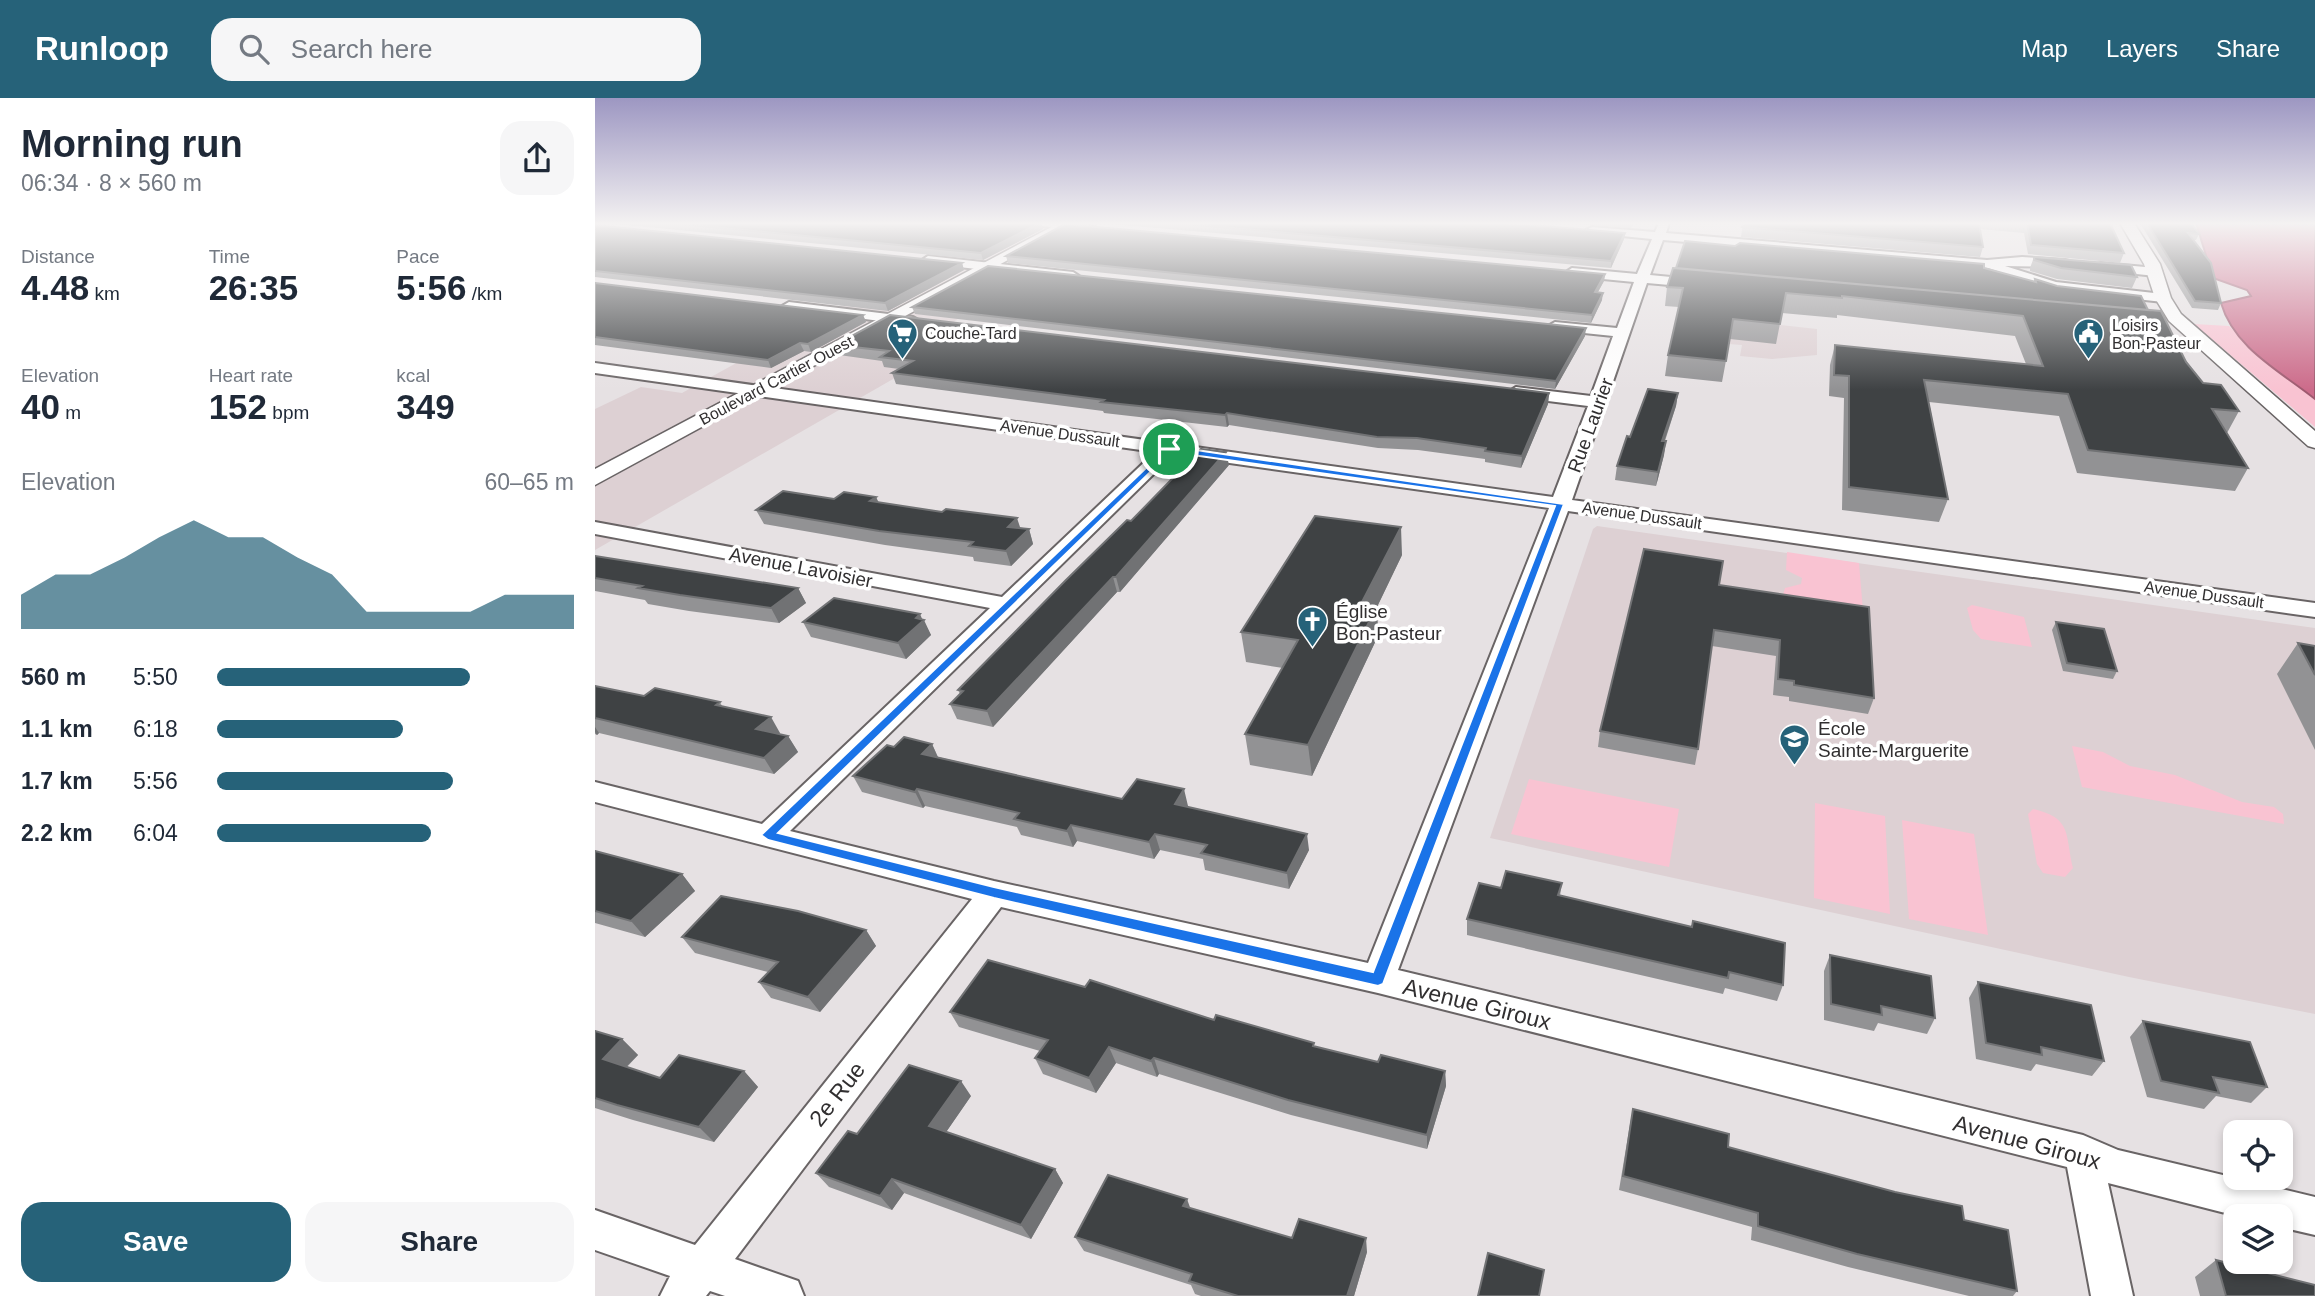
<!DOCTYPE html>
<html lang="en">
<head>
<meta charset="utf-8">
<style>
  body { margin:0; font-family:Helvetica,sans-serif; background:#f6f6f7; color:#1f2937; height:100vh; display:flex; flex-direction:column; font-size:26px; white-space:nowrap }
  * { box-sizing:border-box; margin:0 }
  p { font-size:23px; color:#747a83 }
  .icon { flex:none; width:38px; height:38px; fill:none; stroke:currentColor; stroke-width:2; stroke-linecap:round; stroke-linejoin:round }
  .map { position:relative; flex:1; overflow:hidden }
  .details { display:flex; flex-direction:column; background:#fff; width:595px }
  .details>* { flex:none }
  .tools { position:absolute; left:1628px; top:1022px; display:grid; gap:14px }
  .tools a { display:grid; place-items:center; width:70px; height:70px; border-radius:14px; background:#fff; box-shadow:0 4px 10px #0003; font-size:35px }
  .pin { position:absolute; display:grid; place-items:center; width:60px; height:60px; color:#fff; margin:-30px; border:4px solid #fff; border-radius:50%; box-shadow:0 2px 7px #0007 }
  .round { display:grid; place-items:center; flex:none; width:74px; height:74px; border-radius:21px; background:#f6f6f7 }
  .overview { display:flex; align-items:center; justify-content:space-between; height:119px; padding:0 21px }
  h1 { font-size:38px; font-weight:600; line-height:52px }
  .stats { display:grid; grid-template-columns:repeat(3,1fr); gap:10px; height:119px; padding:7px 21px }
  .stats div { display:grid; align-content:center }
  .stats b { font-size:35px; font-weight:600 }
  .stats small { font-size:19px; font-weight:400 }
  .stats p { font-size:19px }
  .chart { height:196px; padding:14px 21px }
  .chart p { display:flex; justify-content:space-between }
  .chart svg { width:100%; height:126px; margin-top:7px; fill:#266279; opacity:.7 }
  .cta { display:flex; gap:14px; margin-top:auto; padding:14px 21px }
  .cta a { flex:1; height:80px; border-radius:21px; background:#266279; color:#fff; font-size:28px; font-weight:600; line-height:80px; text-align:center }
  .cta a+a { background:#f6f6f7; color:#1f2937 }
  ul { padding:0 21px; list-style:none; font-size:23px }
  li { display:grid; grid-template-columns:112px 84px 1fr; align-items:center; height:52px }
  li i { height:18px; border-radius:9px; background:#266279 }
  header { display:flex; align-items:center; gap:42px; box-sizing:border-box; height:98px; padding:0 35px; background:#266279; color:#fff }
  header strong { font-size:33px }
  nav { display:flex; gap:38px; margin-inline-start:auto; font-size:24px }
  .search { width:490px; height:63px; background:#f6f6f7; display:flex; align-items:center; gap:18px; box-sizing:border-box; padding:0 24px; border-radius:21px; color:#747a83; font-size:26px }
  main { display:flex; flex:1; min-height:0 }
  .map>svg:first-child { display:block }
  .built { fill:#ddd0d3 }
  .green { fill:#f9c3d2 }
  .water { fill:#cc6b8a; stroke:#9e596f; stroke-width:2 }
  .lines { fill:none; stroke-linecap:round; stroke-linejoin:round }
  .minor-casing { stroke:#696465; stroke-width:4 }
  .tertiary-casing { stroke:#696465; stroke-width:3 }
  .minor { fill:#fff; fill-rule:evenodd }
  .tertiary { fill:#fff; fill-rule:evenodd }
  .wall { fill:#929294 }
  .shaded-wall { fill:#717274 }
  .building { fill:#3f4244; stroke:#717274; stroke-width:2 }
  .route { fill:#1a73e8; stroke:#fff; stroke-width:2; fill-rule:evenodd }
  .labels { text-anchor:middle; stroke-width:7; stroke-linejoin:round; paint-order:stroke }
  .far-poi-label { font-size:16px; fill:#312f30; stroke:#fff; text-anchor:start }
  .far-street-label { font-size:16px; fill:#312f30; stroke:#fff }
  .street-label { font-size:19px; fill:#312f30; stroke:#fff }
  .poi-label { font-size:19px; fill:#312f30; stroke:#fff; text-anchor:start }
  .near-street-label { font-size:23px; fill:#312f30; stroke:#fff }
</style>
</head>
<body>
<header>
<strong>Runloop</strong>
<div class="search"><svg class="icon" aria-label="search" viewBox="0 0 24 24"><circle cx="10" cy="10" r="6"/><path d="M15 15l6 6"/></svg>Search here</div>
<nav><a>Map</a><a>Layers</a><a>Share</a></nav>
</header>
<main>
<section class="details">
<div class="overview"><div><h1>Morning run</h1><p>06:34 · 8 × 560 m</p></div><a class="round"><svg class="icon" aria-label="share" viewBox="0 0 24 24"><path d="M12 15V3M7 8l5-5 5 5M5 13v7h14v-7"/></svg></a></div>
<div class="stats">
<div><p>Distance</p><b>4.48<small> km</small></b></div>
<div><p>Time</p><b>26:35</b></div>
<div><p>Pace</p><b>5:56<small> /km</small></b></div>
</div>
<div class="stats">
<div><p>Elevation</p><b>40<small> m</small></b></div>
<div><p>Heart rate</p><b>152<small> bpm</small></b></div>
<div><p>kcal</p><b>349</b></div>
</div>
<div class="chart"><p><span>Elevation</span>60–65 m</p>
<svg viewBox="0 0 160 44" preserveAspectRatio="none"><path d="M0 44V32L10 25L20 25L30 19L40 12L50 6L60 12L70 12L80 19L90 25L100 38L110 38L120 38L130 38L140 32L150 32L160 32V44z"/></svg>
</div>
<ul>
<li><b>560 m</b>5:50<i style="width:71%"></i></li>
<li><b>1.1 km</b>6:18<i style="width:52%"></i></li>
<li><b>1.7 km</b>5:56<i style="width:66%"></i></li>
<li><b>2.2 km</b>6:04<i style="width:60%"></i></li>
</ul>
<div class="cta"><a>Save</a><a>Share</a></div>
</section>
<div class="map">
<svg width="1720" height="1198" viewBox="0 0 1720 1198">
  <rect width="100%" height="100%" fill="#e6e1e3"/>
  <path class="built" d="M409 125 501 130 431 174 344 234 373 238 0 452V311L46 289 87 295 250 205Z
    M1128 221 1222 231V257L1177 261 1145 258 1147 247 1121 245Z
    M1002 428 1720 530V916L1534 879 895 740 998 431Z"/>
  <path class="green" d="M1599 226 1634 228 1665 260 1720 301V329Z
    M1192 454 1264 465 1269 525 1187 500 1190 490 1206 486 1207 480 1191 472Z
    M1377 507 1429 519 1437 549 1386 541 1378 532 1372 510Z
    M1477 648 1508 654 1535 668 1580 677 1647 704 1679 709 1688 716 1689 726 1487 689Z
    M934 681 1084 711 1074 769 916 736Z
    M1220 705 1290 718 1295 816 1219 800Z
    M1438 711C1477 720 1470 735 1478 770L1470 779 1448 775 1442 766 1433 716Z
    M1307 722 1379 736 1393 837 1314 821Z"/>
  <path class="water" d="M1601 125H1720V301C1685 273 1639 250 1626 205L1656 198 1652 192 1618 180Z"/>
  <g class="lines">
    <defs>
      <path id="minor" d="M440 125H482L500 129 494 132 446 128Z
        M1064 125H1074L1071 135 1392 162 1427 159 1470 162 1474 163V169L1410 168 1461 184 1568 196 1575 200 1568 204 1460 192 1393 170 1068 142 1055 177 1108 182 1115 186 1108 190 1052 185 977 402 1720 505V519L973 413 803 872 1488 1037 1523 1052 1720 1099V1137L1685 1129V1118H1642L1513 1085 1538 1198H1496L1472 1069 783 895 406 809 140 1161 203 1183 209 1198H130L115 1193 111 1198H65L75 1178 0 1152V1112L100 1147 377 801 0 704V684L167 726 395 510 0 436V424L407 499 560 354 0 275V265L958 399 993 308 921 299 913 294 921 289 996 298 1018 238 960 232 953 228 960 224 1022 230 1039 184 977 178 971 174 977 170 1042 176 1057 141 997 135 991 132 997 129 1060 134ZM578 357 954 410 773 865 399 783 195 733Z
        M333 158 478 174 484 178 478 182 329 165 327 162Z
        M1506 165 1561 170 1567 174 1561 178 1502 172V166Z
        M194 204 318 219 325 223 318 227 189 211 187 208Z"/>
      <path id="tertiary" d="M464 125H481L0 387V371Z
        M1525 125H1539L1565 166 1576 200 1586 216 1720 333V350L1713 348 1574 223 1560 200 1549 166Z"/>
    </defs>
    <use href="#minor" class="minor-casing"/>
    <use href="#tertiary" class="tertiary-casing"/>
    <use href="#minor" class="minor"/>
    <use href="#tertiary" class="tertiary"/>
  </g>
  <path class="wall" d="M13 125H446L448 131 388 162Z
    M506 125H913L1030 135 1029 141 1016 170Z
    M972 125H1039L1036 130Z
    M1148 125H1515L1529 155 1525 165 1433 156 1429 135 1385 131 1388 149 1385 159 1146 139Z
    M1545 125H1596L1604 136 1601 142H1598L1626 205 1623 212 1597 210Z
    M0 127 367 165 369 172 293 213 0 179Z
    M411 158 1010 176 1009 183 1003 194 1007 202 996 225 413 165Z
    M1439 159 1542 179 1537 190 1462 181 1435 173V170Z
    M1389 170 1439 184 1440 181 1462 188 1553 212 1608 285 1644 313 1632 335 1653 370 1640 393 1482 375 1464 318 1334 304 1353 401 1344 424 1247 412 1249 300 1234 298 1235 267 1240 247 1431 266 1420 238 1242 217V220L1187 215 1181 246 1135 241 1127 284 1070 278 1073 257 1084 209 1070 208 1072 189Z
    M0 185 268 217 271 224 216 254 209 253 176 270 0 247Z
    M317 209 990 238 960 291 320 216Z
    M240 247 954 295 953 306 926 370 890 364V361L823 352 783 350 634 327 632 329 509 315 508 313 301 286 297 275 304 271 289 269 287 263 244 257Z
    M1083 295 1081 308 1070 343 1069 357 1061 388 1020 382 1022 368 1035 339Z
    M634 367 525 494H522L398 629 362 621 355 606 365 596 363 592 536 423Z
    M281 399 284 405 434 431 438 446 416 468 379 463 378 459 290 447 169 426 161 412 239 401Z
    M807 457 782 509 783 538 717 678 655 667 650 636 688 570 651 564 646 534Z
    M0 458 203 490 211 505 184 525 94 513 53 506 50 502 0 493Z
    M1124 487 1279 600 1273 616 1194 603V599L1178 597 1181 558 1117 548 1103 651 1100 667 1003 649 1005 633Z
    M327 521 336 537 311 561 216 539 208 524Z
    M1461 524 1522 573 1518 581 1468 573 1457 532Z
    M1703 545 1720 548V652L1682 576Z
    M0 588 49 598 125 604 127 608 185 635 184 636 193 638 203 654 179 676 4 635 2 637 0 636Z
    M337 646 343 659 527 701 593 708V709L714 752 694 791 610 772 608 761 565 752 559 761 482 743 478 749 426 737 422 729 330 708 328 710 267 694 258 678Z
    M0 753 87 776 100 793 50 839 0 825Z
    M967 785 965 798 1188 887 1182 903 1130 890 1128 896 872 837V821L906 790Z
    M271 832 281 848 225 914 176 900 164 884 173 874 100 855 87 839Z
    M1235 857 1340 920 1332 936 1283 925 1279 933 1229 922V873Z
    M1383 884 1509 963 1497 978 1441 966 1436 973 1381 961 1374 900Z
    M490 889 619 922 719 945V948L783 964 850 973 851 988 832 1051 696 1017 564 976 562 979 521 965 501 995 448 976 440 960 445 953 364 929 355 914Z
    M1548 923 1672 989 1656 1005 1621 998 1609 1011 1552 999 1535 939Z
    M0 933 27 941 43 957 32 969 65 980 149 973 163 989 119 1044 38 1022 0 1010Z
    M376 998 351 1034 460 1071 468 1085 436 1141 309 1095 297 1112 234 1089 221 1075 262 1036Z
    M1038 1011 1133 1049 1369 1122 1422 1193 1418 1198H1374L1253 1169 1156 1142 1157 1129 1024 1092 1035 1026Z
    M596 1110 697 1140 772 1154 759 1198H606L600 1196 596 1187 489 1153 480 1139Z
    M1621 1162 1720 1198H1605L1600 1179Z"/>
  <path class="shaded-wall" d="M446 125 448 131 388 162 386 155Z
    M1030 135 1029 141 1016 170V163Z
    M367 165 369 172 293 213 290 205Z
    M1010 176 1009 183 999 201 1000 194Z
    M1008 195 1007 202 996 225 997 217Z
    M268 217 271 224 216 254 213 246Z
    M991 230 990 238 960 291 961 283Z
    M205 245 209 253 176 270 173 262Z
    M954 295 953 306 926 370 927 358Z
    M1083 295 1081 308 1065 356 1067 343Z
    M632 315 634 327 632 329 630 317Z
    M1071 343 1069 357 1061 388 1063 374Z
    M631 354 634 367 525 494 521 479Z
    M281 399 287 413 275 403Z
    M422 420 427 435 413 429Z
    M806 429 807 457 782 509 783 538 717 678 713 647 766 506Z
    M434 431 438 446 416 468 411 453Z
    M518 479 522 494 398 629 392 613Z
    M203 490 211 505 184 525 176 510Z
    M325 516 328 523 329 522 336 537 311 561 303 545 321 520Z
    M176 619 185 635 171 647 161 631Z
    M0 629 4 635 2 637 0 634Z
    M193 638 203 654 179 676 169 660Z
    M337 646 344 662 327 656Z
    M322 691 330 708 328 710 320 694Z
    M589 691 593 708 584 722 580 706Z
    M476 727 482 743 478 749 472 733Z
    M560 736 565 752 559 761 554 744Z
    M712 736 714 752 694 791 692 775Z
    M87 776 100 793 50 839 36 823Z
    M271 832 281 848 225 914 213 899Z
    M27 941 43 957 24 976 8 961Z
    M514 949 521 965 501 995 494 980Z
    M559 960 564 976 562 979 556 963Z
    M149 973 163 989 119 1044 104 1029Z
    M850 973 851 988 832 1051V1037Z
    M366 983 376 998 345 1043 334 1028Z
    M460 1071 468 1085 436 1141 426 1127Z
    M297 1081 309 1095 297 1112 285 1098Z
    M592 1101 597 1115 588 1108Z
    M771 1140 772 1154 759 1198H752Z"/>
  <path class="building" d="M76 125H445L386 155Z
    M578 125H913L1030 135 1016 163Z
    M1148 125H1384L1388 149 1147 129Z
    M1423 125H1515L1529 155 1436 147 1432 125Z
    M1552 125H1596L1604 136 1593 135 1616 165 1626 205 1600 203Z
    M470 126 1010 176 1000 194 1008 195 997 217 411 158Z
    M0 127 367 165 290 205 0 173Z
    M1090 143 1140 148 1145 145 1389 166V170L1441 184 1440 181 1462 188 1546 198 1553 212 1081 170Z
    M1439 159 1536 167 1542 179 1466 170 1439 162Z
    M393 168 991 230 961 283 317 209Z
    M1078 170 1566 213 1591 264 1608 285 1626 287 1644 313 1617 311 1653 370 1493 352 1473 296 1329 282 1353 401 1254 389V278L1239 277 1240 247 1448 268 1428 218 1247 198V200L1191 195 1185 226 1138 221 1131 263 1073 257 1088 190 1072 189Z
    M0 185 268 217 213 246 205 245 173 262 0 239Z
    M295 217 954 295 927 358 890 353 891 350 822 340 782 339 632 315 630 317 506 304 509 302 297 275 318 263 285 259 294 253 240 247Z
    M1053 291 1083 295 1067 343H1071L1063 374 1022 368 1032 338 1035 339Z
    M606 351 631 354 521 479H518L392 613 355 606 368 593 363 592 470 483 532 422 536 423Z
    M188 393 239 401 249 394 281 399 275 403 347 414 351 411 422 420 413 429 434 431 411 453 374 448 378 444 284 433 161 412Z
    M720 418 806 429 766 506 782 508 713 647 650 636 703 542 646 534Z
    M1049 451 1128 463 1124 487 1274 509 1279 600 1199 587V583L1183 581 1185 542 1119 532 1103 651 1005 633Z
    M0 458 203 490 176 510 85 497 43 490 47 488 0 480Z
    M239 500 325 516 321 520 329 522 303 545 208 524Z
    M1461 524 1509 531 1522 573 1472 565Z
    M1703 545 1720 548V577Z
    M0 588 49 598 60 590 125 604 121 607 176 619 161 631 193 638 169 660 0 620Z
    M309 639 337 646 327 656 527 701 542 681 589 691 580 706 712 736 692 775 606 755 612 747 560 736 554 744 476 727 472 733 419 721 424 715 322 691 320 694 258 678 292 647 299 649Z
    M0 753 87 776 36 823 0 813Z
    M911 773 967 785 963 797 1097 829 1098 823 1190 845 1188 887 1134 874 1133 880 872 821 884 785 906 790Z
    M126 798 203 813 271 832 213 899 164 884 183 864 87 839Z
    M1235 857 1336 878 1340 920 1286 908 1287 917 1236 906Z
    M393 862 490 889 495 882 619 922 621 917 719 945 718 948 783 964 786 957 850 973 832 1037 693 1002 559 960 556 963 514 949 494 980 440 960 453 942 355 914Z
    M1383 884 1496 907 1509 963 1446 949 1447 957 1391 945Z
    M1548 923 1655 944 1672 989 1618 979 1624 995 1566 983Z
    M0 933 27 941 8 961 65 980 84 957 149 973 104 1029 22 1007 0 1000Z
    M314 967 366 983 334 1028 460 1071 426 1127 297 1081 285 1098 221 1075 253 1033 262 1036Z
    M1038 1011 1134 1036 1133 1049 1300 1094 1367 1108 1369 1122 1413 1132 1422 1193 1262 1156 1163 1128V1115L1028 1078Z
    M513 1077 592 1101 588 1108 697 1140 704 1121 771 1140 752 1198H643L594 1183 597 1176 480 1139Z
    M893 1155 949 1172 944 1198H883Z
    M1621 1162 1720 1187V1198H1631Z"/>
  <linearGradient id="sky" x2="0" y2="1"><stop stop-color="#9d97c2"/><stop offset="0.43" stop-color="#f4f2f2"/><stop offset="1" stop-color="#f4f2f2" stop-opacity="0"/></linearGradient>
  <rect width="1720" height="292" fill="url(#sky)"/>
  <path class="route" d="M574 348 969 406 788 886 783 888 399 800 173 742 166 737ZM576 354 960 408 778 874 399 789 183 735Z"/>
  <defs>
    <symbol id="supermarket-pin" viewBox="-11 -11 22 30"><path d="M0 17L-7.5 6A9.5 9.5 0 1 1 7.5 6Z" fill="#266279" stroke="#fff"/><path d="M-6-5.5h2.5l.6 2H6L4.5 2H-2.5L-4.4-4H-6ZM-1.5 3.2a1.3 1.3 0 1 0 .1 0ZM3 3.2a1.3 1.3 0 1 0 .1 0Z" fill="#fff"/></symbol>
    <symbol id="civic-pin" viewBox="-11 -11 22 30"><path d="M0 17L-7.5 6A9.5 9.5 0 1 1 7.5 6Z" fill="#266279" stroke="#fff"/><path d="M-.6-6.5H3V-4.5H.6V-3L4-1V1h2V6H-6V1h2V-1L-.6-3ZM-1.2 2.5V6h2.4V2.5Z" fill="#fff"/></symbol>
    <symbol id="church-pin" viewBox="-11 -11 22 30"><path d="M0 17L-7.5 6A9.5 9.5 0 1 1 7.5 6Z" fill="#266279" stroke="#fff"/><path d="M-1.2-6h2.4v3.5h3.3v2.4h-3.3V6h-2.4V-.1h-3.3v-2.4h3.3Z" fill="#fff"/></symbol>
    <symbol id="school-pin" viewBox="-11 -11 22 30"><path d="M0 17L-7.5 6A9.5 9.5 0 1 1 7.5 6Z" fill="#266279" stroke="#fff"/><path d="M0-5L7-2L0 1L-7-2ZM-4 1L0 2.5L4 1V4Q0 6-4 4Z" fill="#fff"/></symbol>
  </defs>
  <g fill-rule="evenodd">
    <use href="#supermarket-pin" x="290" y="218" width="35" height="47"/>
    <use href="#civic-pin" x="1476" y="218" width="35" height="47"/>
    <use href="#church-pin" x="700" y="506" width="35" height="47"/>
    <use href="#school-pin" x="1182" y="624" width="35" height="47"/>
  </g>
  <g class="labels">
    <g class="far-poi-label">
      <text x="1517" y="233">Loisirs<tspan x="1517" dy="18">Bon-Pasteur</tspan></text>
      <text x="330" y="241">Couche-Tard</text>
    </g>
    <g class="far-street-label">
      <text transform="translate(181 282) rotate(-28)" y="6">Boulevard Cartier Ouest</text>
      <text transform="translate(465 335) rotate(8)" y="6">Avenue Dussault</text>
      <text transform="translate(1047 417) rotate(8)" y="6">Avenue Dussault</text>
      <text transform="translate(1609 496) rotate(8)" y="6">Avenue Dussault</text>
    </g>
    <g class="street-label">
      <text transform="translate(995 327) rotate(-70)" y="7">Rue Laurier</text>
      <text transform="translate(206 469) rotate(11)" y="7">Avenue Lavoisier</text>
    </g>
    <g class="poi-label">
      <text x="741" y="520">Église<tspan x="741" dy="22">Bon-Pasteur</tspan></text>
      <text x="1223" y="637">École<tspan x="1223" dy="22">Sainte-Marguerite</tspan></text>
    </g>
    <g class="near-street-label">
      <text transform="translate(882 906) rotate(14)" y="8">Avenue Giroux</text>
      <text transform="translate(242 996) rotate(-52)" y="8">2e Rue</text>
      <text transform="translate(1432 1044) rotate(15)" y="8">Avenue Giroux</text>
    </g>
  </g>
</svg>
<div class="tools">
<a><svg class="icon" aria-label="locate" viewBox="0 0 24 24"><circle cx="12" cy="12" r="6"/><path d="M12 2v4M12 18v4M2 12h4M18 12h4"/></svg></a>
<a><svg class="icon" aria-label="layers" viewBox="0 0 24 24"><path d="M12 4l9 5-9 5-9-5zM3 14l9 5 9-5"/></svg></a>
</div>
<div class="pin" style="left:574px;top:351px;background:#1e9e55"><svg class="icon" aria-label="arrive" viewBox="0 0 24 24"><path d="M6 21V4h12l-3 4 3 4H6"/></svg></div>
</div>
</main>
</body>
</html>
